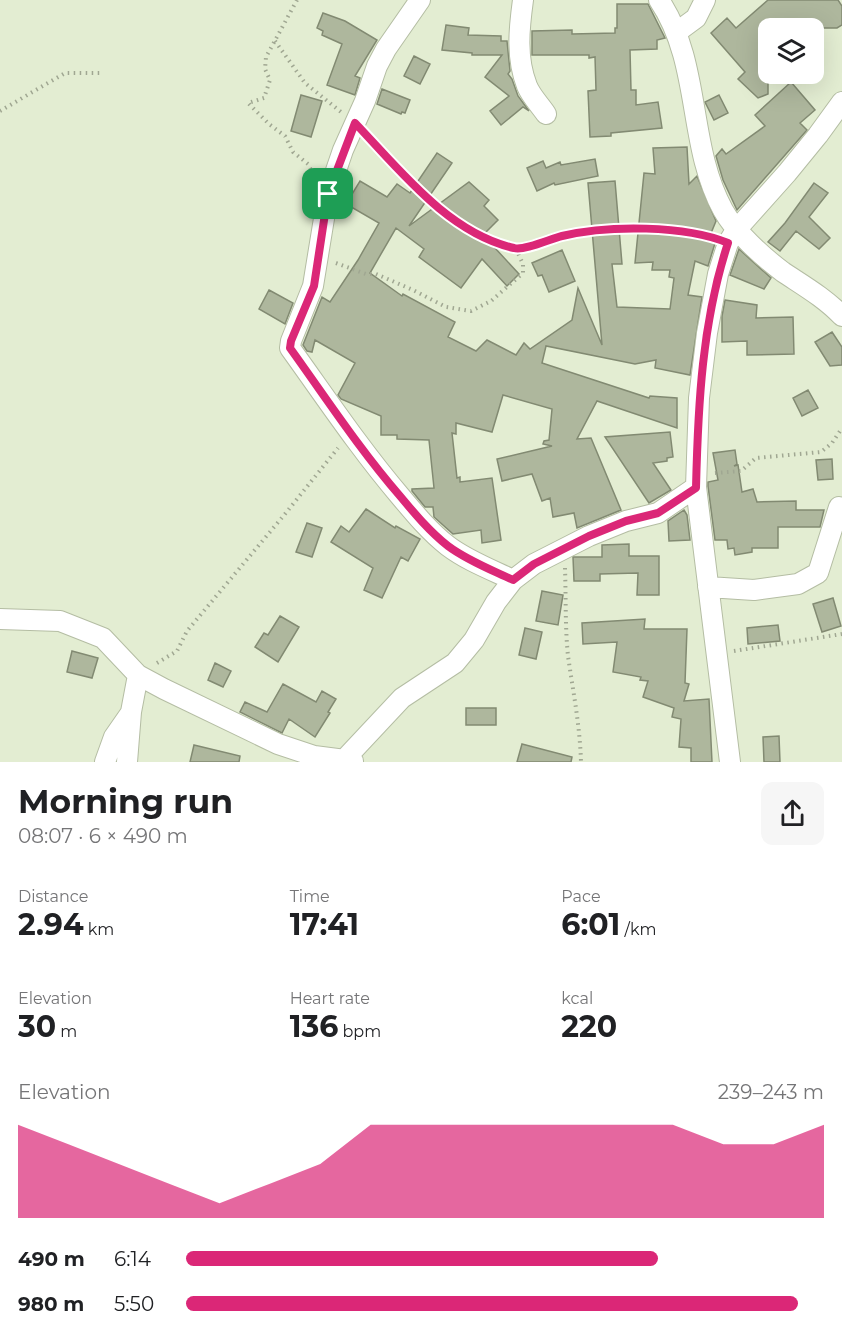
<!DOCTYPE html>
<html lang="en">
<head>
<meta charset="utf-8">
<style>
  body { margin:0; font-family:Montserrat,sans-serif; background:#f6f6f6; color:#202124; height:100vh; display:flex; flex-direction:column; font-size:22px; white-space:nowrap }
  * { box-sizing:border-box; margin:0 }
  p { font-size:20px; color:#757577 }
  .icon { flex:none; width:33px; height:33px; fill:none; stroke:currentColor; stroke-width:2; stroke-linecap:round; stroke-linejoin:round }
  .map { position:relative; height:762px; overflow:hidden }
  .panel { display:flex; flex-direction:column; background:#fff; flex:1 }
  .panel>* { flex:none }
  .tools { position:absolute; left:758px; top:18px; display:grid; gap:12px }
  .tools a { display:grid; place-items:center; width:66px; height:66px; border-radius:12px; background:#fff; box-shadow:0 6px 24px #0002; font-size:30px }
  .pin { position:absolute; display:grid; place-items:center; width:51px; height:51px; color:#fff; margin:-26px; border-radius:12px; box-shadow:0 3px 9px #0006 }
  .round { display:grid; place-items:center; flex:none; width:63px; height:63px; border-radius:12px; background:#f6f6f6 }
  .overview { display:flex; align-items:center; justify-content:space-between; height:102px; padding:0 18px }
  h1 { font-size:33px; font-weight:700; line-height:45px }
  .stats { display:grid; grid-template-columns:repeat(3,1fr); gap:9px; height:102px; padding:6px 18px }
  .stats div { display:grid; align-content:center }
  .stats b { font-size:30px; font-weight:700 }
  .stats small { font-size:16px; font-weight:400 }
  .stats p { font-size:16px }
  .chart { height:168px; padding:12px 18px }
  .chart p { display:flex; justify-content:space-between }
  .chart svg { width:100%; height:108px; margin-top:6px; fill:#db2777; opacity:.7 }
  ul { padding:0 18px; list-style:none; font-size:20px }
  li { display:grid; grid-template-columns:96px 72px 1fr; align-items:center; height:45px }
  li i { height:15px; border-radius:8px; background:#db2777 }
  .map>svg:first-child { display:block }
  .building { fill:#aeb79d; stroke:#828a72; stroke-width:1.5 }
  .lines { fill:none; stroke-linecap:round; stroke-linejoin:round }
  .minor-casing { stroke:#b4bda3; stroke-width:22 }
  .path { stroke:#a0a792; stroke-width:4; stroke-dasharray:1.5 4.5; stroke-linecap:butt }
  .minor { stroke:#fff; stroke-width:20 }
  .route-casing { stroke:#fff; stroke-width:12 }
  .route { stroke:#db2777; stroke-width:8 }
</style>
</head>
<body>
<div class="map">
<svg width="842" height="762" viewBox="0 0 842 762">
  <rect width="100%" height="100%" fill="#e3edd2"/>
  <path class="building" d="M768 0H838L842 6V25L837 28H768V94L758 98 738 79 745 72 711 33 727 18 736 28Z
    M617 4H648L665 38 657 40V49L630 50 631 90H636V105L658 102 662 128 611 133V136L590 137 588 91 596 90 595 57 589 58V55H532V31L572 30V34L615 33V28H617Z
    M323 13 345 21 377 40 355 76 360 78 355 95 327 85 342 44 322 35 323 31 317 28Z
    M446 25 469 28 468 35 501 36V41H507L510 71 508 74 512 79 518 96 529 111 523 107 501 125 490 111 509 96 485 77 502 55H472V53L442 50Z
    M414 56 430 64 420 84 404 76Z
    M791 82 815 110 800 123 807 130 737 210 723 180 716 156 722 149 726 154 765 126 755 115Z
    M382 89 410 100 405 113 402 112 401 114 377 104Z
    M301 95 322 101 311 137 291 131Z
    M719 95 728 113 714 120 705 102Z
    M687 147 689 184 697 176 716 221 709 238 716 240 708 266 695 261 688 295 702 297 690 375 655 368 656 360 635 364 546 346 542 363 649 398 650 396 677 398V428L597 401 577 439 591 438 621 510 577 528 574 513 553 517 550 498 542 501 532 474 502 481 497 459 552 446 543 444 544 441 549 440 552 409 503 395 492 432 456 423V434L452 433 457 478 460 477V482L492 478 501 540 482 543 481 530 453 534 434 517 433 507H425L412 491V489L434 488 429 440 397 439V435H381V416L341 399 338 395 355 363 315 340 312 352 307 351 303 345 322 297 330 302 358 260 379 223 346 204 360 181 387 197 397 184 410 193 437 153 452 163 409 226 469 182 489 200 484 206 498 220 483 235 519 274 507 286 482 259 461 288 419 257 424 249 396 228 370 273 402 296 403 294 455 322 448 337 476 351 487 340 516 355 524 343 530 349 572 320 578 288 602 345 588 183 615 181 622 264H612L617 307 670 309 674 278 669 277 670 270H652L653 262 635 263 644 173 655 174 653 148Z
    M595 159 598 176 555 185 554 183 537 191 527 168 543 161 546 168 560 162 561 165Z
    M814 183 828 193 809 217 830 238 819 249 796 231 780 251 768 242 785 223Z
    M739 249 771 278 764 289 730 275Z
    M562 250 575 281 549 292 542 275 538 276 532 263Z
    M269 290 293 303 285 324 259 309Z
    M725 300 757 305 756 318 793 317 794 354 747 355V341L722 342V316Z
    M832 332 842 347V365L830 366 815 342Z
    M808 390 818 408 802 416 793 398Z
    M670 432 673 457 667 458V461L653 463 671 490 649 503 605 437Z
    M735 450 737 464 734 466 738 465 742 492 753 489 757 502 796 501V510H824L820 527H778V548H752V552L735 555 734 548 728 549 727 540H715L708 486V482L718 480 713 453Z
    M832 459 833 479 818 480 816 460Z
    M366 509 395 528 396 526 420 539 408 561 401 557 382 598 364 590 373 568 331 542 341 526 349 532Z
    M684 510 687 515 690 540 669 541 668 521Z
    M307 523 322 528 312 557 296 552Z
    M629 544V556H659V595H637L638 573 600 574V581H574L573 557H602V545Z
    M542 591 563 595 558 625 536 621Z
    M833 598 841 626 822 632 813 604Z
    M280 616 299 627 278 662 255 647 264 633 268 635Z
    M645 619 644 629H687L685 683 689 684 684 701 709 699 712 762H691V748L679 747 681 719 672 717 674 708 643 697 648 681 640 680 641 677 613 672 617 642 583 644 582 623Z
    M778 625 780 641 748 644 747 628Z
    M525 628 542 632 536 659 519 655Z
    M72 651 98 658 92 678 67 672Z
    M215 663 231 671 223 687 208 680Z
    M283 684 316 702 322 691 336 699 328 712 330 713 315 737 289 719 282 733 240 712 245 702 267 712Z
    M466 708H496V725H466Z
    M779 736 780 762H764L763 737Z
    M522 744 572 757 571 762H517Z
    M194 745 240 756 239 762H190Z"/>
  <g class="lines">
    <defs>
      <path id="minor" d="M420 0 386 49 377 66 365 101 343 150 328 194 313 286 291 341 290 348C326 398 360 449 400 496 415 514 430 532 448 546 468 561 492 570 513 580
        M523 0C519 29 516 58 527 86 531 96 540 105 546 114
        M659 0C702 64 687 144 723 210 735 232 763 257 783 272 804 286 825 298 842 316
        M677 32 696 18 705 0
        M708 587 754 590 798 584 818 573 839 507
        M0 619 60 621 103 638 138 675 164 689 278 744 314 756 353 761
        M105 762 114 737 130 714
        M127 762 131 712 138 675
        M342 762 402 698 455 663 474 640 496 602 513 580 534 564 589 536 626 521 658 513 696 487
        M730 762 696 487 699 398 707 333 718 274 728 243 736 230 787 173 818 135 842 102"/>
    </defs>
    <use href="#minor" class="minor-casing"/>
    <path class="path" d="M297 0 266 57 265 69 270 80 264 98 248 103 269 124 285 136 293 152 308 164 314 176
      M275 41 305 83 341 112
      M0 111 65 73H101
      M369 138 443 212 474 234 516 249 564 236 632 228 711 236
      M336 263 366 274H376L413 290 446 307 471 311 491 301 523 273V264L516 249
      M715 473 741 471 756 458 821 452 832 443 842 428
      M565 568C566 596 565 627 568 656 573 691 580 726 581 762
      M734 651 842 634
      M157 663 177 651 187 631 285 514 338 448"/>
    <use href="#minor" class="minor"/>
  </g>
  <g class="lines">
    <defs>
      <path id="route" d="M355 123C400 170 448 233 514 248 524 251 550 239 562 236 608 225 685 225 728 243 702 322 698 405 696 488L658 513 626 521 589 536 534 564 513 580C492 570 468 561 448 546 430 532 415 514 400 496 360 450 326 398 290 348L291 341 314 286 328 194Z"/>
    </defs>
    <use href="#route" class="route-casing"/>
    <use href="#route" class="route"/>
  </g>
</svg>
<div class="tools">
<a><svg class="icon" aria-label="layers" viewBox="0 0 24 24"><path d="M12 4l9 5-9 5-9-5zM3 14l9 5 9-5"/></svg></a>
</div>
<div class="pin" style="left:328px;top:194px;background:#1e9e55"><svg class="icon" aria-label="arrive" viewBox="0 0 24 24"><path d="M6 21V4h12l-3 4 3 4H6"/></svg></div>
</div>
<section class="panel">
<div class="overview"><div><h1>Morning run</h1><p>08:07 · 6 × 490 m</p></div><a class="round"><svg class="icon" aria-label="share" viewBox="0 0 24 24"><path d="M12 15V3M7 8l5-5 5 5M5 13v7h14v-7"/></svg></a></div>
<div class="stats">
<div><p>Distance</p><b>2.94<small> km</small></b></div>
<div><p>Time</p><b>17:41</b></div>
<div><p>Pace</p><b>6:01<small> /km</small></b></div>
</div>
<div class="stats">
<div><p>Elevation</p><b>30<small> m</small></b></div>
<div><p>Heart rate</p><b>136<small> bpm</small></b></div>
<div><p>kcal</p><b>220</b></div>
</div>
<div class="chart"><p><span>Elevation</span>239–243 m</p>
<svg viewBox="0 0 160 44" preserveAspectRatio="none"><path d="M0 44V6L10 14L20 22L30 30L40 38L50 30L60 22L70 6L80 6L90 6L100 6L110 6L120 6L130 6L140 14L150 14L160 6V44z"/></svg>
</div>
<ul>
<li><b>490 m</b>6:14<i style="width:74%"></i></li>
<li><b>980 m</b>5:50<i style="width:96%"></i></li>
</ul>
</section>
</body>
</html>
